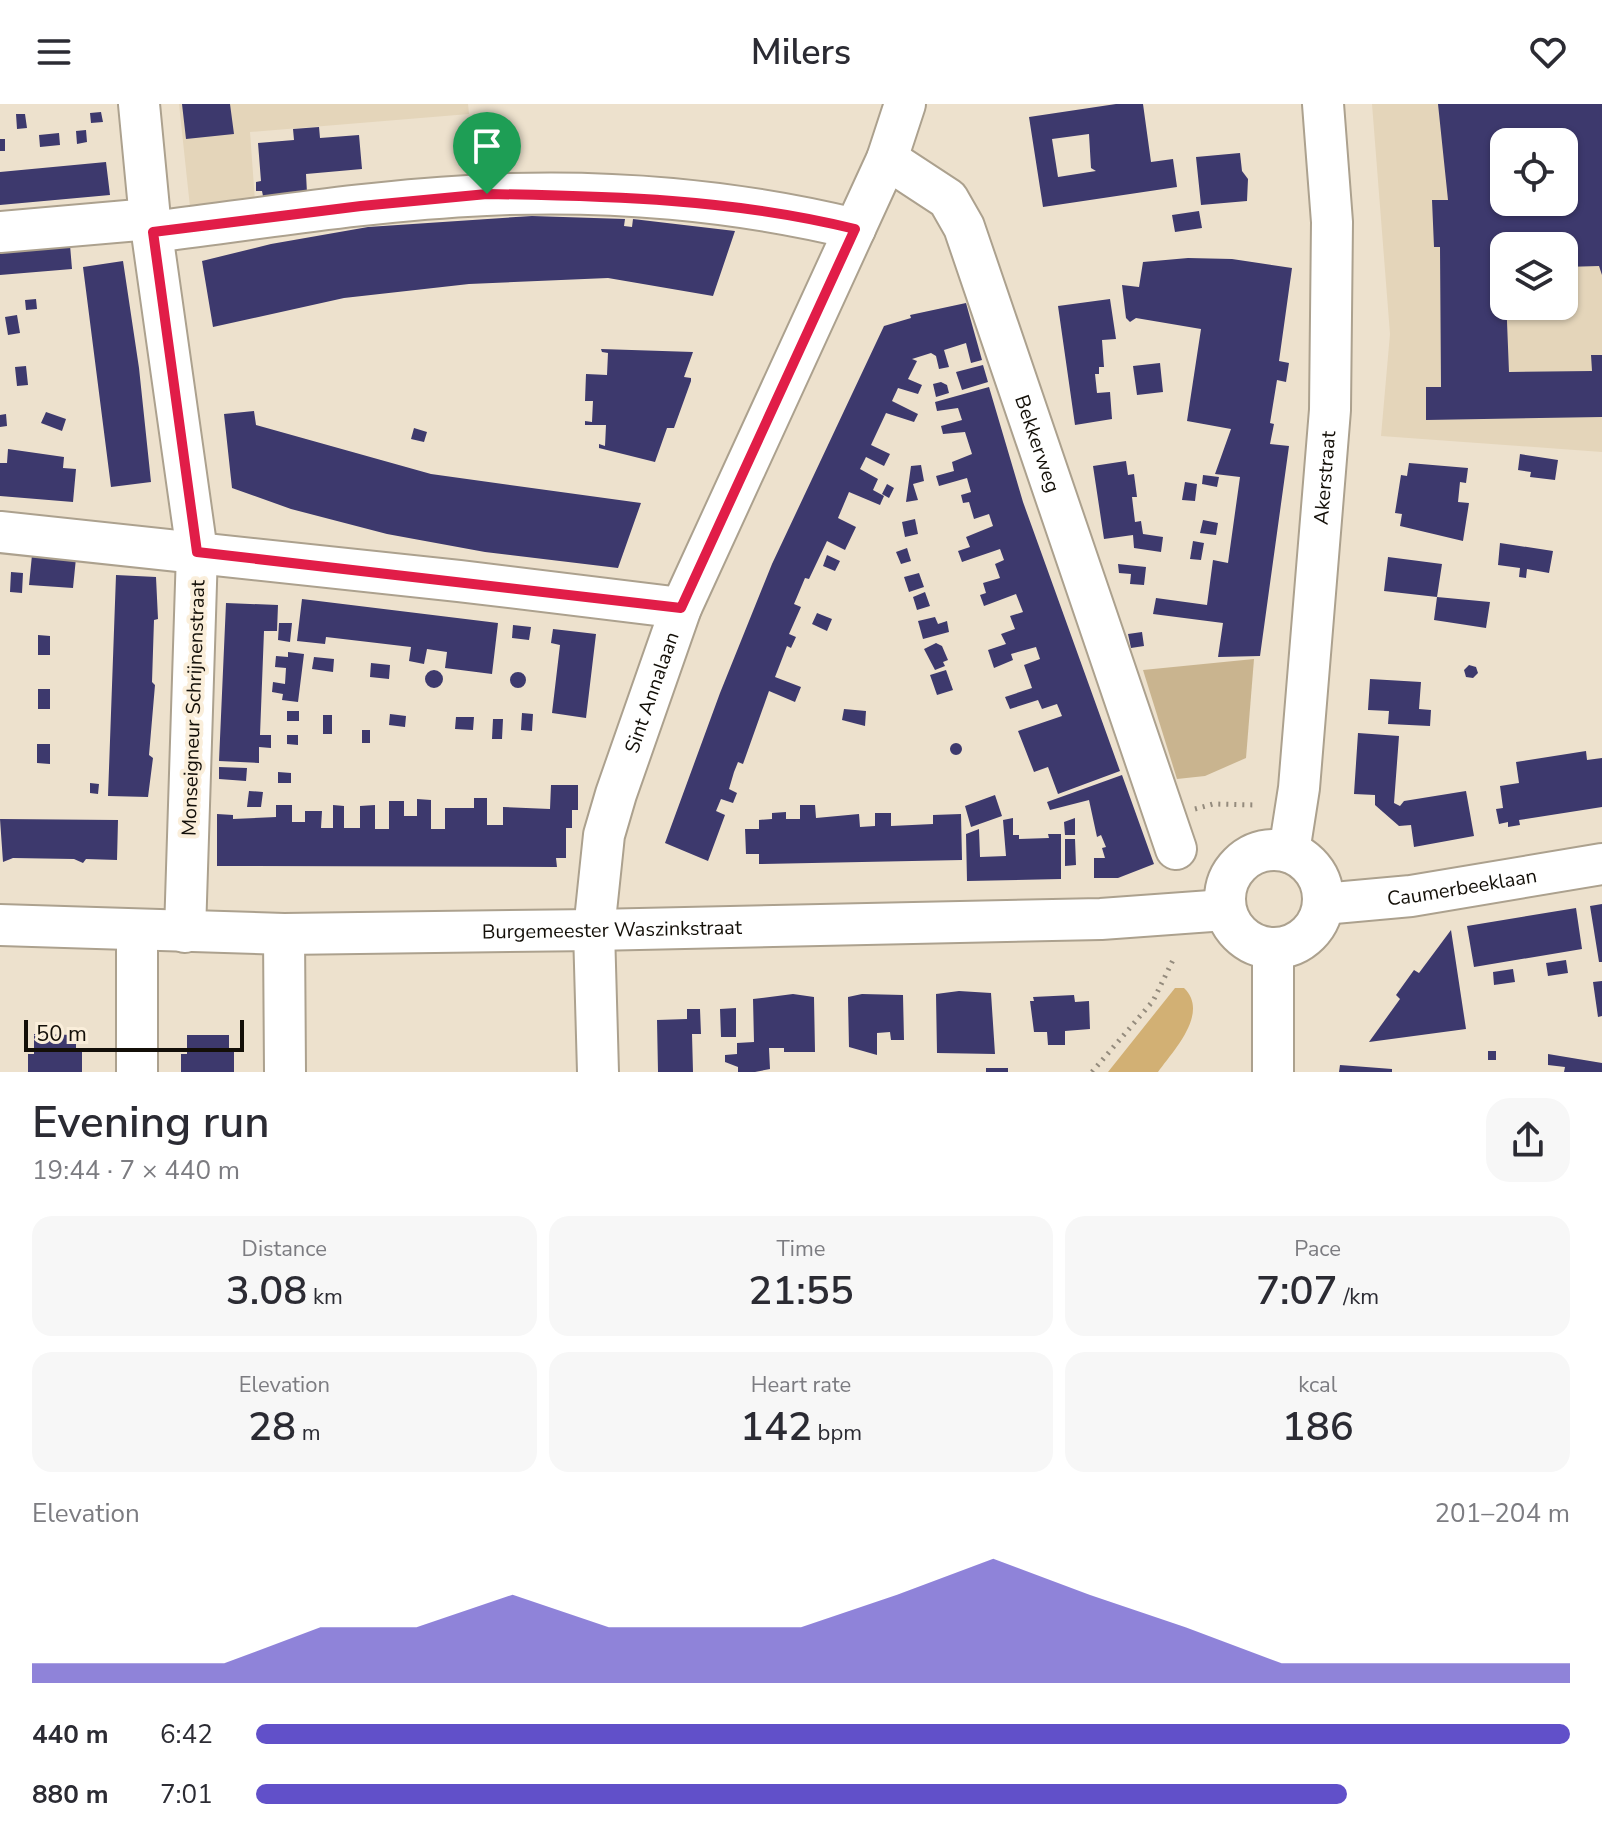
<!DOCTYPE html>
<html lang="en">
<head>
<meta charset="utf-8">
<style>
  body { margin:0; font-family:"Nunito Sans",sans-serif; background:#f7f7f7; color:#2b2b33; height:100vh; display:flex; flex-direction:column; font-size:30px; white-space:nowrap }
  * { box-sizing:border-box; margin:0 }
  p { font-size:26px; color:#7c7c81 }
  .icon { flex:none; width:44px; height:44px; fill:none; stroke:currentColor; stroke-width:2; stroke-linecap:round; stroke-linejoin:round }
  .map { position:relative; height:968px; overflow:hidden }
  .details { display:flex; flex-direction:column; background:#fff; flex:1 }
  .details>* { flex:none }
  .fabs { position:absolute; left:1490px; top:24px; display:grid; gap:16px }
  .fabs a { display:grid; place-items:center; width:88px; height:88px; border-radius:16px; background:#fff; box-shadow:0 2px 6px #0004; font-size:40px }
  .scale { position:absolute; left:24px; bottom:20px; width:220px; box-sizing:border-box; padding-left:8px; border:4px solid #130f08; border-top:0; font-size:22px; line-height:28px; white-space:nowrap; color:#130f08; -webkit-text-stroke:6px #faeeda; paint-order:stroke }
  .pin { position:absolute; display:grid; place-items:center; width:68px; height:68px; color:#fff; margin:-82px -34px; border-radius:50% 50% 50% 0; rotate:-45deg; box-shadow:0 0 8px #0007 }
  .pin .icon { rotate:45deg }
  .round { display:grid; place-items:center; flex:none; width:84px; height:84px; border-radius:24px; background:#f7f7f7 }
  .headline { display:flex; align-items:center; justify-content:space-between; height:136px; padding:0 32px }
  h1 { font-size:44px; font-weight:600; line-height:60px }
  .metrics { display:grid; grid-template-columns:repeat(3,1fr); gap:12px; height:136px; padding:8px 32px }
  .metrics div { display:grid; align-content:center; border-radius:20px; background:#f7f7f7; text-align:center }
  .metrics b { font-size:40px; font-weight:600 }
  .metrics small { font-size:22px; font-weight:400 }
  .metrics p { font-size:22px }
  .chart { height:224px; padding:16px 32px }
  .chart p { display:flex; justify-content:space-between }
  .chart svg { width:100%; height:144px; margin-top:8px; fill:#6150c9; opacity:.7 }
  ul { padding:0 32px; list-style:none; font-size:26px }
  li { display:grid; grid-template-columns:128px 96px 1fr; align-items:center; height:60px }
  li i { height:20px; border-radius:10px; background:#6150c9 }
  header { display:flex; justify-content:space-between; align-items:center; height:104px; padding:0 32px; background:#fff; font-size:36px; font-weight:600 }
  .map>svg:first-child { display:block }
  .built { fill:#e4d5ba; fill-rule:evenodd }
  .green { fill:#c9b48f }
  .forest { fill:#d2b074 }
  .building { fill:#3d396d; fill-rule:evenodd }
  .lines { fill:none; stroke-linecap:round; stroke-linejoin:round }
  .minor-casing { stroke:#aca18e; stroke-width:44 }
  .path { stroke:#948b7d; stroke-width:5; stroke-dasharray:2 6; stroke-linecap:butt }
  .minor { stroke:#fff; stroke-width:40 }
  .route-casing { stroke:#fff; stroke-width:16 }
  .route { stroke:#e11d48; stroke-width:10 }
  .labels { text-anchor:middle; stroke-width:8; stroke-linejoin:round; paint-order:stroke }
  .street-label { font-size:20px; fill:#130f08; stroke:#faeeda }
</style>
</head>
<body>
<header><svg class="icon" aria-label="menu" viewBox="0 0 24 24"><path d="M4 6h16M4 12h16M4 18h16"/></svg>Milers<svg class="icon" aria-label="heart" viewBox="0 0 24 24"><path d="M12 20l-8-8c-3-5 5-10 8-4 3-6 11-1 8 4z"/></svg></header>
<div class="map">
<svg width="1602" height="968" viewBox="0 0 1602 968">
  <rect width="100%" height="100%" fill="#ede1cd"/>
  <path class="built" d="M179 0H468L469 10 250 28 255 97 190 103Z
    M1372 0H1602V348L1381 332 1390 230ZM1504 38H1564V98H1504ZM1504 142H1564V202H1504Z"/>
  <path class="green" d="M1254 555 1246 654 1205 672 1177 675 1143 566Z"/>
  <path class="forest" d="M1175 884H1184C1210 909 1173 947 1158 968H1108Z"/>
  <path class="building" d="M182 0H230L234 30 186 35Z
    M1116 0H1143L1151 58 1173 55 1177 83 1043 103 1029 13ZM1089 30 1091 64 1096 67 1058 73 1052 35Z
    M1438 0H1602V171L1599 162 1564 163V142H1504L1509 268 1592 267 1591 251H1602V313L1426 316V283H1441L1440 143H1434L1432 96H1448ZM1504 38H1564V98H1504Z
    M101 8 103 18 91 19 90 9Z
    M16 10H25L27 24 17 25Z
    M319 23 320 34 359 31 362 65 306 70 307 89 263 92 262 87H256V78L261 77 258 39 294 36 293 25Z
    M86 26 87 38 77 40 76 27Z
    M59 29 60 41 40 43 39 31Z
    M0 35H5V47H0Z
    M1240 49 1242 67 1248 75 1247 97 1201 101 1196 53Z
    M106 58 110 91 0 101V68Z
    M1199 107 1202 124 1175 128 1172 111Z
    M532 112 625 115 624 122 632 123 633 115 735 127 713 192 608 174 469 180 344 194 213 223 202 157 271 140 368 123Z
    M70 141 72 165 0 171V147Z
    M1188 154 1232 155 1292 164 1279 257 1289 259 1286 278 1277 276 1270 319 1274 320 1270 340 1289 342 1260 552 1218 553 1223 519 1153 510 1156 494 1207 501 1213 456 1228 459 1240 373 1215 370 1231 325 1187 317 1201 225 1136 214 1130 218 1126 214 1122 181 1139 183 1143 158Z
    M123 157 139 264 151 378 111 383 83 163Z
    M36 195 37 205 26 206 25 196Z
    M1110 195 1116 235 1102 236 1104 263H1099V270H1095L1097 289 1110 288 1112 315 1075 321 1058 202Z
    M966 199 982 256 971 259 966 239 944 246 949 263 939 265 936 252 931 249 912 255 917 257 908 275 922 281 918 290 898 284 892 297 918 310 914 318 886 309 871 341 890 350 884 362 866 353 860 365 878 375 873 386 884 392 880 401 849 388 838 414 856 423 845 446 827 437 809 475 805 474 794 500 801 503 789 530 796 533 791 544 787 542 775 573 801 583 795 598 769 587 743 660 738 658 734 668 729 685 737 689 733 699 721 695 716 707 725 711 708 757 665 739 720 589 772 460 884 222 911 214 910 211Z
    M17 211 20 229 8 231 5 213Z
    M601 245 693 248 684 273 691 274V277L674 324H667L655 358 599 344V340L605 342 606 321H585V317L592 318 593 297H585L586 270 607 271 608 249 602 248Z
    M1160 259 1163 288 1137 291 1133 262Z
    M983 261 988 278 962 286 956 268Z
    M26 262 28 281 17 282 15 263Z
    M941 278 947 281 949 289 936 293 933 280Z
    M989 283 1023 398 1120 667 1058 690 1048 663 1034 668 1018 627 1062 612 1057 600 1042 605 1038 596 1010 605 1005 593 1032 584 1024 561 1040 555 1036 543 1011 550 1013 556 994 564 988 546 1006 540 1001 530 1015 525 1010 512 1023 508 1016 490 984 502 980 491 986 489 983 479 1000 474 995 460 1004 456 1000 445 962 458 958 447 970 443 966 433 993 422 989 410 974 415 969 398 963 399 961 391 971 388 967 374 939 382 936 372 954 367 952 358 972 350 965 328 943 330 941 322 962 316 958 304 937 307 935 298Z
    M254 307 256 321 431 370 641 399 618 464 485 448 387 430 291 405 232 384 224 310Z
    M46 308 66 315 62 327 41 319Z
    M6 310 7 322 0 323V311Z
    M414 324 427 328 424 338 411 335Z
    M8 345 64 353 63 364 76 365 73 398 0 392V359H7Z
    M1520 350 1558 356 1555 376 1530 373 1531 368 1518 366Z
    M1126 357 1128 371 1134 370 1137 393H1132L1135 418 1141 417 1143 430 1163 433 1161 448 1134 444 1133 431 1104 435 1093 362Z
    M1409 359 1468 364 1466 379 1460 378 1458 398 1469 399 1463 437 1400 422 1402 410 1395 409 1401 371 1407 372Z
    M921 361 924 377 913 380 918 396 906 398 911 362Z
    M1203 371 1219 373 1217 383 1202 380Z
    M1185 378 1197 380 1195 397 1182 396Z
    M887 380 894 384 889 394 882 390Z
    M915 415 918 430 905 433 902 418Z
    M1203 416 1218 419 1216 431 1200 429Z
    M1193 437 1204 439 1201 456 1190 455Z
    M1500 439 1553 447 1549 469 1527 465 1526 474 1519 473 1520 464 1498 461Z
    M907 444 911 457 901 460 896 448Z
    M32 451 76 454 73 484 29 481Z
    M827 451 840 457 835 467 823 462Z
    M1388 453 1442 460 1437 493 1490 498 1486 524 1434 516 1437 493 1384 487Z
    M1118 460 1146 463 1144 481 1130 480 1131 470 1119 469Z
    M11 468 23 469 22 489 10 488Z
    M919 469 924 483 909 488 904 473Z
    M116 471 156 473 158 515 154 516 152 578 155 581 149 651 153 654 148 693 108 692Z
    M925 488 930 502 917 506 913 493Z
    M302 495 498 519 492 570 445 564 447 548 427 545 424 560 409 557 411 543 326 533 325 540 297 537Z
    M226 499 278 501 277 527H264L260 631H271V644L259 643V659L219 657Z
    M817 509 832 515 827 527 812 520Z
    M935 513 938 520 947 517 949 528 923 535 918 517Z
    M279 519H292L290 538 278 536Z
    M513 521 531 523 529 536 512 534Z
    M553 525 596 530 586 614 552 609 560 541 551 539Z
    M1142 528 1144 542 1131 544 1128 530Z
    M38 531 50 532V551H38Z
    M936 539 942 542 948 556 943 558 945 562 935 566 924 545Z
    M288 548 304 550 298 598 282 596 283 590 272 588 273 578 285 580 286 564 275 563 276 552 288 553Z
    M314 553 334 555 333 568 312 565Z
    M371 559 390 561 389 575 370 573Z
    M1469 561 1476 563 1478 569 1473 574 1466 573 1464 566Z
    M946 566 953 586 937 591 930 571Z
    M425 575a9 9 0 1 1 18 0a9 9 0 1 1-18 0Z
    M510 576a8 8 0 1 1 16 0a8 8 0 1 1-16 0Z
    M1370 575 1421 578 1419 605 1431 606 1430 622 1388 620 1389 607 1368 606Z
    M38 585H50V605H38Z
    M844 605 866 607 865 622 842 616Z
    M287 607H299V617H287Z
    M522 609 533 610 532 627 521 626Z
    M390 610 406 612 405 623 389 621Z
    M323 611H332V630H323Z
    M456 613H474L473 626 455 625Z
    M493 615H503L502 635H492Z
    M362 626H370V639H362Z
    M1358 629 1399 632 1394 699 1400 702 1404 697 1466 687 1474 732 1414 743 1411 721 1399 722 1375 701V691L1354 690Z
    M287 631H298V641L287 640Z
    M950 645a6 6 0 1 1 12 0a6 6 0 1 1-12 0Z
    M37 640H50V660L37 659Z
    M1586 647 1587 656 1602 654V703L1519 716 1520 721 1508 723V718L1499 720 1496 705 1503 704 1500 682 1519 679 1516 658Z
    M219 663 247 664 246 677 219 675Z
    M278 668 291 669V679H278Z
    M1122 671 1154 760 1118 774H1094V754H1105L1102 744 1106 743 1101 731 1097 733 1089 696 1050 706 1047 698Z
    M90 679 99 680 98 690 90 689Z
    M551 681H578V706H572V724H566V754H556L557 763 217 762V710L233 711V715L276 713V701H292V718H305V707H322L321 724H333V701L344 702V724H360V702L375 701V725H389V697H404V712H417V695L431 696V725H445V704H474V694H487V721H503V703L550 705Z
    M249 687 263 688 261 703H247Z
    M995 691 1002 712 971 723 965 702Z
    M800 701H815L816 714 859 710 860 723 875 722V709H891V722L933 720V711L961 710 962 756 759 760V750H746L745 725H759V716L772 715V709L786 708V715H800Z
    M1013 714V731H1019V735L1049 734 1048 730H1061V775L967 777 966 730 979 725 980 753 1006 752 1003 716Z
    M1075 714V731H1065L1064 718Z
    M0 715 118 716 117 756 86 755 83 759 74 755 13 754 3 758Z
    M1065 735H1075L1076 761 1065 762Z
    M1602 800V858H1599L1590 802Z
    M1576 804 1582 845 1474 863 1467 822Z
    M1451 826 1466 925 1369 938 1400 895 1396 891 1414 866 1419 869Z
    M1566 856 1568 869 1548 872 1546 859Z
    M1513 865 1515 878 1494 881 1493 868Z
    M1602 877V912L1598 913 1593 878Z
    M959 887 991 889 995 950 937 949 936 890Z
    M793 890 814 893 815 948H784V944H769L770 965 755 968H738V963L725 958V951L737 950V939L754 938 753 895Z
    M862 890 903 891 904 936H891L890 928 877 929V951L849 943 848 893Z
    M1074 891 1075 898 1089 897 1090 925 1065 927V941H1048L1047 928H1034L1030 897H1034L1033 893Z
    M736 904V933H721L720 905Z
    M687 905H700L701 930H692L693 968H658L657 916 687 915Z
    M34 930 76 931V945H82V968H28V950H34Z
    M187 931H229V945H234V968H181V950H187Z
    M1488 947H1496V956H1488Z
    M1548 950 1602 959V968H1564L1565 963 1548 961Z
    M1340 961 1392 965V968H1339Z
    M986 964H1008V968H986Z"/>
  <g class="lines">
    <defs>
      <g id="minor">
        <path d="M139 0 150 115 197 448 185 828"/>
        <path id="s1" d="M887 55 948 95 964 123 1176 745"/>
        <path d="M0 128 150 115"/>
        <path d="M153 128C264 114 375 96 486 91 608 85 736 96 855 125"/>
        <path d="M0 428 459 477 681 504"/>
        <circle cx="1274" cy="795" r="49"/>
        <path id="s2" d="M1289 748 1299 684 1330 306 1332 118 1323 0"/>
        <path id="s3" d="M1323 800 1411 792 1602 760"/>
        <path id="s4" d="M0 821 284 830 594 826 1101 815 1225 806"/>
        <path d="M137 827V968"/>
        <path d="M284 830 285 968"/>
        <path id="s5" d="M598 968 594 826 604 731 616 690 681 504 887 55 905 0"/>
        <path d="M1273 968V844"/>
      </g>
    </defs>
    <use href="#minor" class="minor-casing"/>
    <path class="path" d="M1195 705 1213 700 1257 701
      M1092 968 1153 897 1174 854"/>
    <use href="#minor" class="minor"/>
  </g>
  <g class="lines">
    <defs>
      <path id="route" d="M487 90C611 92 734 95 855 125L681 504 197 448 153 128 361 102Z"/>
    </defs>
    <use href="#route" class="route-casing"/>
    <use href="#route" class="route"/>
  </g>
  <g class="labels">
    <g class="street-label">
      <text dy="7" stroke="none"><textPath href="#s1" startOffset="334">Bekkerweg</textPath></text>
      <text dy="7" stroke="none"><textPath href="#s2" startOffset="376">Akerstraat</textPath></text>
      <text dy="7" stroke="none"><textPath href="#s5" startOffset="388">Sint Annalaan</textPath></text>
      <text transform="translate(193 604) rotate(-88)" y="7">Monseigneur Schrijnenstraat</text>
      <text dy="7" stroke="none"><textPath href="#s3" startOffset="140">Caumerbeeklaan</textPath></text>
      <text dy="7" stroke="none"><textPath href="#s4" startOffset="612">Burgemeester Waszinkstraat</textPath></text>
    </g>
  </g>
</svg>
<div class="fabs">
<a><svg class="icon" aria-label="locate" viewBox="0 0 24 24"><circle cx="12" cy="12" r="6"/><path d="M12 2v4M12 18v4M2 12h4M18 12h4"/></svg></a>
<a><svg class="icon" aria-label="layers" viewBox="0 0 24 24"><path d="M12 4l9 5-9 5-9-5zM3 14l9 5 9-5"/></svg></a>
</div>
<div class="scale">50 m</div>
<div class="pin" style="left:487px;top:90px;background:#1e9e55"><svg class="icon" aria-label="arrive" viewBox="0 0 24 24"><path d="M6 21V4h12l-3 4 3 4H6"/></svg></div>
</div>
<section class="details">
<div class="headline"><div><h1>Evening run</h1><p>19:44 · 7 × 440 m</p></div><a class="round"><svg class="icon" aria-label="share" viewBox="0 0 24 24"><path d="M12 15V3M7 8l5-5 5 5M5 13v7h14v-7"/></svg></a></div>
<div class="metrics">
<div><p>Distance</p><b>3.08<small> km</small></b></div>
<div><p>Time</p><b>21:55</b></div>
<div><p>Pace</p><b>7:07<small> /km</small></b></div>
</div>
<div class="metrics">
<div><p>Elevation</p><b>28<small> m</small></b></div>
<div><p>Heart rate</p><b>142<small> bpm</small></b></div>
<div><p>kcal</p><b>186</b></div>
</div>
<div class="chart"><p><span>Elevation</span>201–204 m</p>
<svg viewBox="0 0 160 44" preserveAspectRatio="none"><path d="M0 44V38L10 38L20 38L30 27L40 27L50 17L60 27L70 27L80 27L90 17L100 6L110 17L120 27L130 38L140 38L150 38L160 38V44z"/></svg>
</div>
<ul>
<li><b>440 m</b>6:42<i style="width:100%"></i></li>
<li><b>880 m</b>7:01<i style="width:83%"></i></li>
</ul>
</section>
</body>
</html>
